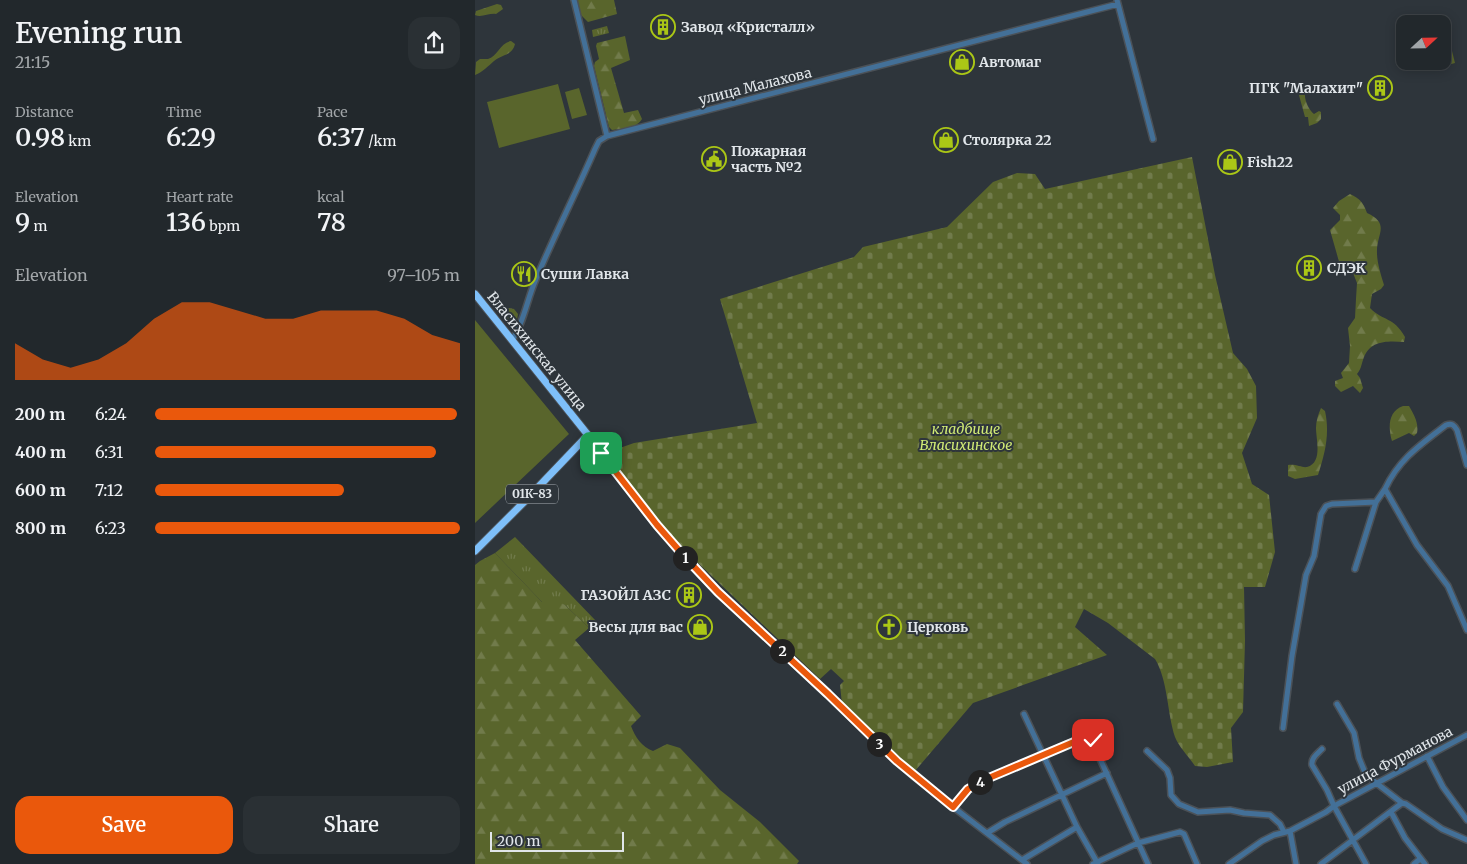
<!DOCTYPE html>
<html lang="en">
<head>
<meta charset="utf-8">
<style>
  body { margin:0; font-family:Merriweather,serif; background:#2a3034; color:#f1f3f6; height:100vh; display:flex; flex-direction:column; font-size:19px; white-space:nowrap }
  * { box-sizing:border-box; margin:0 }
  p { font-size:16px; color:#a2a6a9 }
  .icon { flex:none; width:28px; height:28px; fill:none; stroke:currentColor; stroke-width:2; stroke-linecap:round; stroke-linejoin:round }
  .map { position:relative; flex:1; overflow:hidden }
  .drawer { display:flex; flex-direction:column; background:#22282c; width:475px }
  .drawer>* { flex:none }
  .needle { width:32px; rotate:68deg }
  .fabs { position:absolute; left:921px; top:15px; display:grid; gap:10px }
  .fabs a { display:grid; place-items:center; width:55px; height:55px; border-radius:10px; background:#22282c; box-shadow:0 2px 12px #0003,0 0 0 1px #3f4448; font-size:25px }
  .scale { position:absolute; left:15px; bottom:12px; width:134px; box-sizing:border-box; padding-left:5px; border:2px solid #e1e6ea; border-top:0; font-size:14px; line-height:18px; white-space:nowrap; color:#e1e6ea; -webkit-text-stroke:4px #2e353b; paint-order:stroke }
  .pin { position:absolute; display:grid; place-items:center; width:42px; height:42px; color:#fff; margin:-21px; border-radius:10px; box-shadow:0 2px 8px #0006 }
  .km { position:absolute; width:25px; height:25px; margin:-12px; border-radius:50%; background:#222; color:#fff; font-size:14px; line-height:25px; text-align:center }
  .round { display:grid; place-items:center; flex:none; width:52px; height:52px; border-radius:15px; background:#2a3034 }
  .summary { display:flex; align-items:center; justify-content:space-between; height:85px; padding:0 15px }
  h1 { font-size:28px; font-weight:600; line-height:38px }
  .stats { display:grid; grid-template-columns:repeat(3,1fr); gap:8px; height:85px; padding:5px 15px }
  .stats div { display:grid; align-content:center }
  .stats b { font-size:25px; font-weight:600 }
  .stats small { font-size:14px; font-weight:400 }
  .stats p { font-size:14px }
  .chart { height:140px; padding:10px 15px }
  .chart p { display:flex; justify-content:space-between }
  .chart svg { width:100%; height:90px; margin-top:5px; fill:#ea580c; opacity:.7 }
  .action { display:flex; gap:10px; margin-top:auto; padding:10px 15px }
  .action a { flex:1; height:58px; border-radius:15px; background:#ea580c; color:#fff; font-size:20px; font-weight:600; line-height:58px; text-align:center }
  .action a+a { background:#2a3034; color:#f1f3f6 }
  ul { padding:0 15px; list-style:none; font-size:16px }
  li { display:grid; grid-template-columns:80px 60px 1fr; align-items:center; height:38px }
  li i { height:12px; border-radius:6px; background:#ea580c }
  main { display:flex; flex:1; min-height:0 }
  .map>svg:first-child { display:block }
  .grass { fill:url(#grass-tufts) }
  .forest { fill:url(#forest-firs) }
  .cemetery { fill:url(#cemetery-stones) }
  .garden { fill:#59652c }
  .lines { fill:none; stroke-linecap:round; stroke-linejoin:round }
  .minor-casing { stroke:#4b5157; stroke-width:8 }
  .highway-casing { stroke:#4b5157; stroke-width:9 }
  .minor { stroke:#437098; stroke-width:5 }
  .highway { stroke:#7ebff9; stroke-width:7 }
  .route-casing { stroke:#fff; stroke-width:10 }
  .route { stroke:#ea580c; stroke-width:6 }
  .labels { text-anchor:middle; stroke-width:4; stroke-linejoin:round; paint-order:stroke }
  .shield { fill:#2e353b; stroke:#abb1b6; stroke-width:1 }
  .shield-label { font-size:12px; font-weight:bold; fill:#e1e6ea }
  .poi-label { font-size:14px; font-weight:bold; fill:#e1e6ea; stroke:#2e353b; text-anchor:start }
  .street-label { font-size:14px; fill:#e1e6ea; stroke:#2e353b }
  .park-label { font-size:14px; font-style:italic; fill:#d1eb75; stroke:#2e353b }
</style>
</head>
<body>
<main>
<section class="drawer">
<div class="summary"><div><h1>Evening run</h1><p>21:15</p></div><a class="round"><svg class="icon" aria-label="share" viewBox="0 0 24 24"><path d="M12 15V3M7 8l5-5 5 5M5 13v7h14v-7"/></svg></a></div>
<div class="stats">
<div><p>Distance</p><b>0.98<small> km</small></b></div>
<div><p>Time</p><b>6:29</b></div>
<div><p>Pace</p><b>6:37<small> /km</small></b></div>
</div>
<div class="stats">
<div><p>Elevation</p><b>9<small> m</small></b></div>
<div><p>Heart rate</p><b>136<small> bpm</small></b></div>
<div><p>kcal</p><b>78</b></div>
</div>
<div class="chart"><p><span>Elevation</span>97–105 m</p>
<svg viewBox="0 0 160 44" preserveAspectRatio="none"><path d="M0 44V26L10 34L20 38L30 34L40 26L50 14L60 6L70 6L80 10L90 14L100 14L110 10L120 10L130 10L140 14L150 22L160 26V44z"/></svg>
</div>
<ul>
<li><b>200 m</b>6:24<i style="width:99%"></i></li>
<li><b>400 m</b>6:31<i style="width:92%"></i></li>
<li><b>600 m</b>7:12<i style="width:62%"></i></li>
<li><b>800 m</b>6:23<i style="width:100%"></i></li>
</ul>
<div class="action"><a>Save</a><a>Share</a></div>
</section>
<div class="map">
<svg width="992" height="864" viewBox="0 0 992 864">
  <defs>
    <pattern id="grass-tufts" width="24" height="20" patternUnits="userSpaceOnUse" patternTransform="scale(1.25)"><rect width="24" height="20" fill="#59652c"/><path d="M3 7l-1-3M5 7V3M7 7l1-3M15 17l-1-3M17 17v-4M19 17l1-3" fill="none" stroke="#717b4b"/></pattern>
    <pattern id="forest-firs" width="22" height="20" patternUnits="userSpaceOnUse" patternTransform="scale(1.25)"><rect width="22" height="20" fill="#59652c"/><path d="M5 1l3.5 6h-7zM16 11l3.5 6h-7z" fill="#717b4b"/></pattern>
    <pattern id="cemetery-stones" width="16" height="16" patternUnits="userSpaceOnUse" patternTransform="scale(1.25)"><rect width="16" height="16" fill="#59652c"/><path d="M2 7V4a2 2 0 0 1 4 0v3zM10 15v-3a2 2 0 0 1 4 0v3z" fill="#717b4b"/></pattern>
  </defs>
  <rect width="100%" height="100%" fill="#2e353b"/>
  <path class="grass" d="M132 26 134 33 118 37 117 30Z
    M34 308 39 309 43 314 42 320 39 322 31 321 26 315 28 310Z
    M40 537 122 622 114 628 90 605 67 602 20 553Z"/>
  <path class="forest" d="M102 0H139L142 14 113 22 106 15Z
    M22 4 26 5 28 9 21 14C14 13 6 18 0 15L1 11Z
    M150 36 155 60 136 68 149 113 163 110 167 119C162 128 147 129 137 130L134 127 119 66 120 62 124 59 121 46 122 43Z
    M36 41 40 44C37 56 27 54 19 61 13 66 8 72 0 75L1 62 5 59C8 59 11 59 13 59 22 57 25 43 36 41Z
    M822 88H824L830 93C829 100 834 110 839 114L844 111 846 112V119L842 123 834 126 833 117H830Z
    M875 194C885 199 888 202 892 213 916 224 901 234 902 253 902 263 906 275 909 285L906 289 897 294 895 308C909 322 918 316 930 337L929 342C912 341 894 340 888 360 886 366 886 369 882 374L885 378 888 388 885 393 878 386 866 392 860 386V381L868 378 866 373 874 363 875 346 873 328 880 318 881 299 882 283 876 268 865 265 855 230 865 220V215L858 208 864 201Z
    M928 406H934C939 415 944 423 942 433L939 436 934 433 917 441C913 428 913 411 928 406Z
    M846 408 850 411C855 434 850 453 843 475L820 479 813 476V465C822 464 827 468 832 467 848 463 841 439 841 428 841 421 843 415 846 408Z
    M20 553 67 602 80 600 90 605 114 628 100 640 166 716 156 726C160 737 167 747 178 751L192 744 205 748 245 790 285 822 324 861 322 864H0V565L5 561Z"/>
  <path class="cemetery" d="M717 157 740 275 758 353 772 369 781 386 782 418 767 453 777 484 794 495 800 552 790 587H769L770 641 768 712 756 728 758 762 732 767 720 766C714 757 704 747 700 737 692 713 693 680 680 659L633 623 609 609 600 627 632 655 498 703 440 771 367 704 365 685 369 681 356 669 345 679 222 562 195 534 133 455 142 449 159 443 282 423 245 299 379 257 388 247 472 227 518 182 542 173 560 174 570 189Z"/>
  <path class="garden" d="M976 47 980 63 973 65 968 49Z
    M83 84 95 129 24 148 12 102Z
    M104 88 112 115 97 119 90 92Z
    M0 320 94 434 0 523Z"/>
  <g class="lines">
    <defs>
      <path id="minor" d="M99 0 132 136
        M642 0 678 139
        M37 340C49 323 52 299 61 279 79 236 101 193 120 149L124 141 132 136 643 4
        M113 435 170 511 209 556 243 592 438 776 552 864
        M910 489C924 459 945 445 971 425 977 423 979 425 982 430L992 465
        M880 569 901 502 910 489 942 545 973 586 992 630
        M862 704 879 733 884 758 891 775 927 803 931 804 967 829 992 840
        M549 714 602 827 623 864
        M808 728 817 656 831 575 839 556 846 514 851 506 857 504 901 502
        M672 751 692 770 695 778 696 795 704 804 723 812 755 810 769 813 795 815 805 824 809 832
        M952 756 968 787 992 820
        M478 807 493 789 509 780 599 741 615 737 673 864
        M916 812 930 838 950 864
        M815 831 821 864
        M512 833 530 822 632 773
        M547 860 602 827
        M618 864 663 843 705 832 709 834 722 864
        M754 864 787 841 799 835 815 831 851 812 859 806 852 790 837 765C836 758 842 754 847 749
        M846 864 927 803
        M891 864 859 806 992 735
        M939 864 945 859"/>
      <path id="highway" d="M0 294 113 435 49 502 0 551"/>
    </defs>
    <use href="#minor" class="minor-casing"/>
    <use href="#highway" class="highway-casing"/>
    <use href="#minor" class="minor"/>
    <use href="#highway" class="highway"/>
  </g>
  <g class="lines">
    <defs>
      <path id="route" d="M126 453 182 525 209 556 243 592 353 694 422 761 478 807 493 789 509 780 606 739 615 737 618 740"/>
    </defs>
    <use href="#route" class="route-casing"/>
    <use href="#route" class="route"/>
  </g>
  <defs>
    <symbol id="building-ring" viewBox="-11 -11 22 22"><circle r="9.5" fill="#2e353b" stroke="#abc716" stroke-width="1.5"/><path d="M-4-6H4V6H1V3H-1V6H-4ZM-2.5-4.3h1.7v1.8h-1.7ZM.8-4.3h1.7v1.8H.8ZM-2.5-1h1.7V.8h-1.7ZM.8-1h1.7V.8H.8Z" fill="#abc716"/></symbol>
    <symbol id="shop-ring" viewBox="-11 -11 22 22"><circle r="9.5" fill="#2e353b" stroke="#abc716" stroke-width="1.5"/><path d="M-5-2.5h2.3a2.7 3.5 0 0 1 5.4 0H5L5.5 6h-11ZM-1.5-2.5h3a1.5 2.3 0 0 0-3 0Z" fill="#abc716"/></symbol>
    <symbol id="civic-ring" viewBox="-11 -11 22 22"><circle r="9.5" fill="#2e353b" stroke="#abc716" stroke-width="1.5"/><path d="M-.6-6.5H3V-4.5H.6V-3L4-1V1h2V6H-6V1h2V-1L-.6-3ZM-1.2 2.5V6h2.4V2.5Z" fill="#abc716"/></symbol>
    <symbol id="restaurant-ring" viewBox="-11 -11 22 22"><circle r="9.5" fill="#2e353b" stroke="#abc716" stroke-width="1.5"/><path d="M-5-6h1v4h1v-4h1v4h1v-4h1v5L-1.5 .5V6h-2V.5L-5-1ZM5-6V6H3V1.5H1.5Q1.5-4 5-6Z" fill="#abc716"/></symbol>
    <symbol id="church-ring" viewBox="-11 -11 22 22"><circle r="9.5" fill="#2e353b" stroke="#abc716" stroke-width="1.5"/><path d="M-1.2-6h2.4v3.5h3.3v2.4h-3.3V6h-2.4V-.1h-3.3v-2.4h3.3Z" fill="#abc716"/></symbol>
  </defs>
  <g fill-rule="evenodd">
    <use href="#building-ring" x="174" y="13" width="28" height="28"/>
    <use href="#shop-ring" x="473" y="48" width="28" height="28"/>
    <use href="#building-ring" x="891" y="74" width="28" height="28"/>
    <use href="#shop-ring" x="457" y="126" width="28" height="28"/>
    <use href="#civic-ring" x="225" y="145" width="28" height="28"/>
    <use href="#shop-ring" x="741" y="148" width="28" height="28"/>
    <use href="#building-ring" x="820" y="254" width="28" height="28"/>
    <use href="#restaurant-ring" x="35" y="260" width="28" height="28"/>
    <use href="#building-ring" x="200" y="581" width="28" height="28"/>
    <use href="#shop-ring" x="211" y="613" width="28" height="28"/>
    <use href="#church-ring" x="400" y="613" width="28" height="28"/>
  </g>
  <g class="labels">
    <rect class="shield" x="31" y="484.5" width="52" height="19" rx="4"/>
    <g class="shield-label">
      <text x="57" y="498">01К-83</text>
    </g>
    <g class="poi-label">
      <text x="206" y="32">Завод «Кристалл»</text>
      <text x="504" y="67">Автомаг</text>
      <text x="888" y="93" text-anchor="end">ПГК "Малахит"</text>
      <text x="488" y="145">Столярка 22</text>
      <text x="256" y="156">Пожарная<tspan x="256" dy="16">часть №2</tspan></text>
      <text x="772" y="167">Fish22</text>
      <text x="852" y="273">СДЭК</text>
      <text x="66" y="279">Суши Лавка</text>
      <text x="196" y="600" text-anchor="end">ГАЗОЙЛ АЗС</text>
      <text x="208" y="632" text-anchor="end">Весы для вас</text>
      <text x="432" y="632">Церковь</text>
    </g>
    <g class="street-label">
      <text transform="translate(280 86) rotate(-14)" y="5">улица Малахова</text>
      <text transform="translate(62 351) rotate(51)" y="5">Власихинская улица</text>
      <text transform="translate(920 760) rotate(-28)" y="5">улица Фурманова</text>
    </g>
    <g class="park-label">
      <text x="491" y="434">кладбище<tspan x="491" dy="16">Власихинское</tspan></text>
    </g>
  </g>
</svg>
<div class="fabs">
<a><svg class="needle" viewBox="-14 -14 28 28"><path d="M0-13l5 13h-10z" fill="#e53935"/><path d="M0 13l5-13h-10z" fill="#a2a6a9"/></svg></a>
</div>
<div class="scale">200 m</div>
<div class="pin" style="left:126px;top:453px;background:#1e9e55"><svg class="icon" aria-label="arrive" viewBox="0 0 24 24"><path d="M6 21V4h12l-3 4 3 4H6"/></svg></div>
<div class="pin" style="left:618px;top:740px;background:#d93025"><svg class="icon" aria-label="check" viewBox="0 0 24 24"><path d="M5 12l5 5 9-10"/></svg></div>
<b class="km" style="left:210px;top:558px">1</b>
<b class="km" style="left:307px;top:651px">2</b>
<b class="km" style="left:404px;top:744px">3</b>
<b class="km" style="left:505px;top:782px">4</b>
</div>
</main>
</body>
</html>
